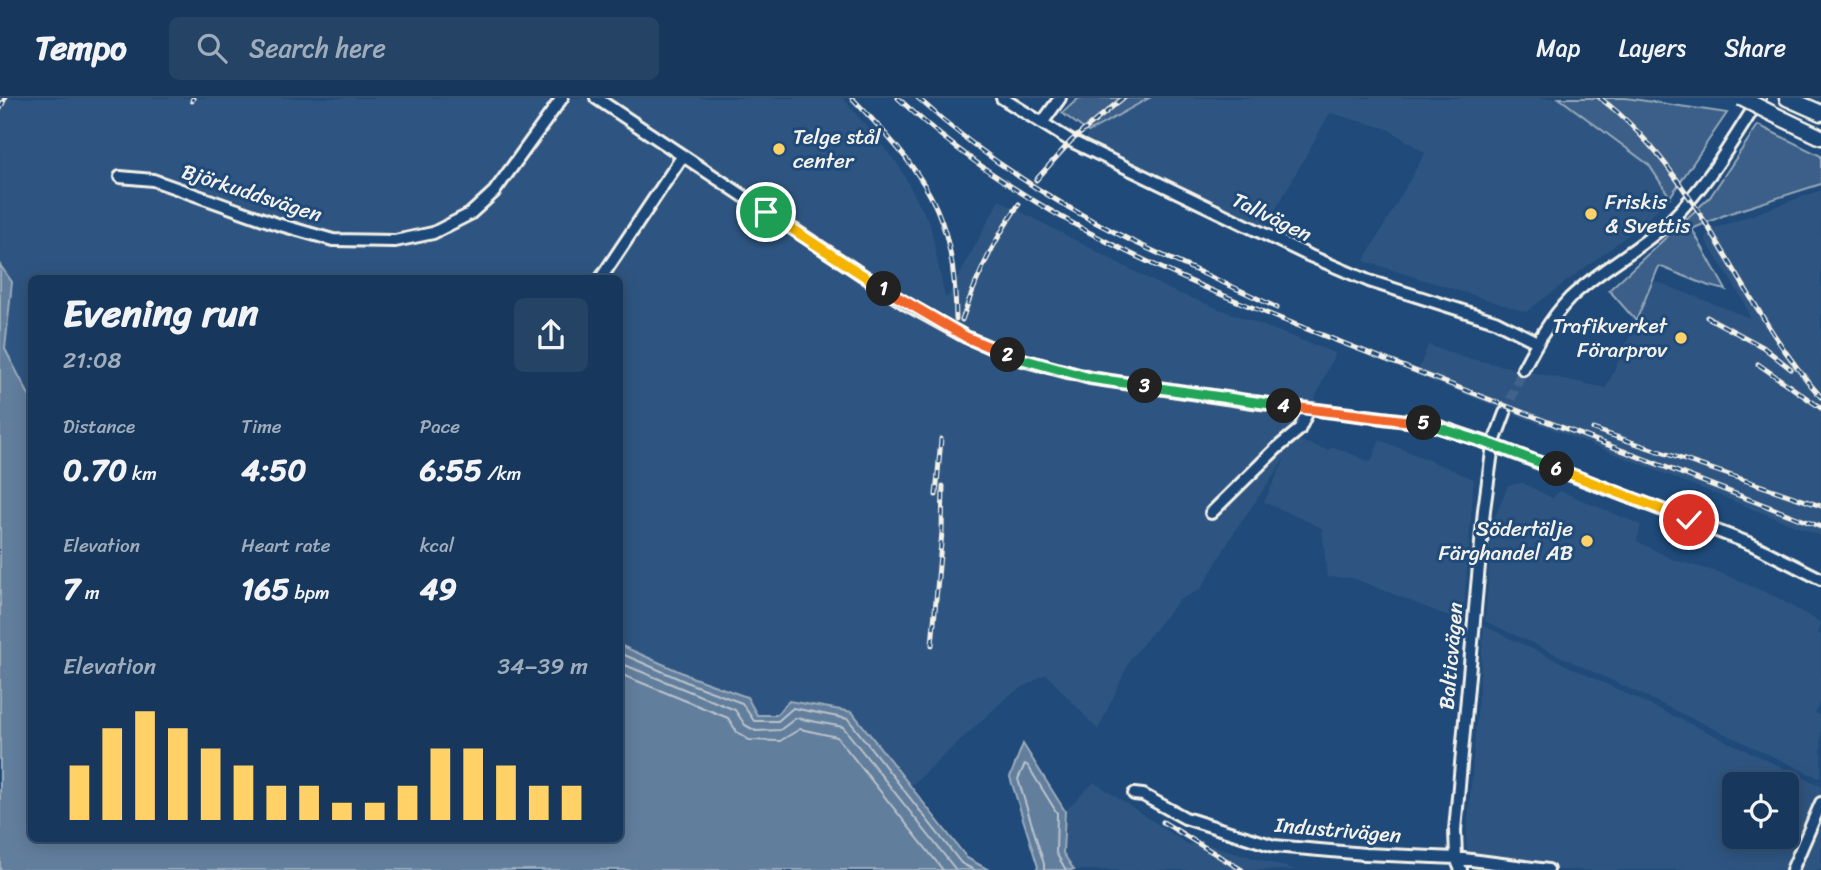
<!DOCTYPE html>
<html lang="en">
<head>
<meta charset="utf-8">
<style>
  body { margin:0; font-family:Sriracha,sans-serif; background:#244365; color:#f1f3f6; height:100vh; display:flex; flex-direction:column; font-size:26px; white-space:nowrap }
  * { box-sizing:border-box; margin:0 }
  p { font-size:23px; color:#9eacbb }
  .icon { flex:none; width:38px; height:38px; fill:none; stroke:currentColor; stroke-width:2; stroke-linecap:round; stroke-linejoin:round }
  .map { position:relative; flex:1; overflow:hidden }
  .details { position:absolute; left:28px; top:177px; width:595px; height:567px; display:flex; flex-direction:column; background:#17385c; border-radius:10px; box-shadow:0 4px 18px #0003,0 0 0 2px #365272 }
  .details>* { flex:none }
  .fabs { position:absolute; left:1722px; top:674px; display:grid; gap:14px }
  .fabs a { display:grid; place-items:center; width:77px; height:77px; border-radius:10px; background:#17385c; box-shadow:0 4px 18px #0003,0 0 0 2px #365272; font-size:35px }
  .pin { position:absolute; display:grid; place-items:center; width:60px; height:60px; color:#fff; margin:-30px; border:4px solid #fff; border-radius:50%; box-shadow:0 2px 7px #0007 }
  .km { position:absolute; width:35px; height:35px; margin:-18px; border-radius:50%; background:#222; color:#fff; font-size:19px; line-height:35px; text-align:center }
  .round { display:grid; place-items:center; flex:none; width:74px; height:74px; border-radius:10px; background:#244365 }
  .headline { display:flex; align-items:center; justify-content:space-between; height:119px; padding:0 35px }
  h1 { font-size:38px; font-weight:700; line-height:52px }
  .stats { display:grid; grid-template-columns:repeat(3,1fr); gap:10px; height:119px; padding:7px 35px }
  .stats div { display:grid; align-content:center }
  .stats b { font-size:30px; font-weight:700 }
  .stats small { font-size:19px; font-weight:400 }
  .stats p { font-size:19px }
  .chart { height:196px; padding:14px 35px }
  .chart p { display:flex; justify-content:space-between }
  .chart svg { width:100%; height:126px; margin-top:7px; stroke:#ffd166; stroke-width:6 }
  header { display:flex; align-items:center; gap:42px; box-sizing:border-box; height:98px; padding:0 35px; background:#17385c; border-bottom:2px solid #365272 }
  header strong { font-size:33px }
  nav { display:flex; gap:38px; margin-inline-start:auto; font-size:24px }
  .search { width:490px; height:63px; background:#244365; display:flex; align-items:center; gap:18px; box-sizing:border-box; padding:0 24px; border-radius:10px; color:#9eacbb; font-size:26px }
  .map>svg:first-child { display:block }
  .built { fill:#2d5581; fill-rule:evenodd }
  .green { fill:#3a5f88; stroke:#97a8b8; stroke-width:2 }
  .water { fill:#627e9d; stroke:#9cacbb; stroke-width:2 }
  .lines { fill:none; stroke-linecap:round; stroke-linejoin:round }
  .shore { stroke:#bac3ca; stroke-width:2 }
  .minor-tunnel { stroke:#3f638a; stroke-width:10; stroke-dasharray:10 5; stroke-linecap:butt }
  .minor-casing { stroke:#f4f1e8; stroke-width:16 }
  .highway-casing { stroke:#f4f1e8; stroke-width:19 }
  .minor { stroke:#1f4a7a; stroke-width:10 }
  .highway { stroke:#1f4a7a; stroke-width:14 }
  .rail-casing { stroke:#f4f1e8; stroke-width:5 }
  .rail { stroke:#1f4a7a; stroke-width:2.5; stroke-dasharray:8; stroke-linecap:butt }
  .highway-bridge-casing { stroke:#f4f1e8; stroke-width:19; stroke-linecap:butt }
  .highway-bridge { stroke:#1f4a7a; stroke-width:14 }
  .split-1-casing { stroke:#fff; stroke-width:14 }
  .split-2-casing { stroke:#fff; stroke-width:14 }
  .split-3-casing { stroke:#fff; stroke-width:14 }
  .split-4-casing { stroke:#fff; stroke-width:14 }
  .split-5-casing { stroke:#fff; stroke-width:14 }
  .split-6-casing { stroke:#fff; stroke-width:14 }
  .split-7-casing { stroke:#fff; stroke-width:14 }
  .split-1 { stroke:#f5b400; stroke-width:9 }
  .split-2 { stroke:#f0652b; stroke-width:9 }
  .split-3 { stroke:#22a559; stroke-width:9 }
  .split-4 { stroke:#22a559; stroke-width:9 }
  .split-5 { stroke:#f0652b; stroke-width:9 }
  .split-6 { stroke:#22a559; stroke-width:9 }
  .split-7 { stroke:#f5b400; stroke-width:9 }
  .poi-dot { fill:#ffd166; stroke:#1f4a7a; stroke-width:2.5 }
  .labels { text-anchor:middle; stroke-width:6; stroke-linejoin:round; paint-order:stroke }
  .poi-label { font-size:21px; fill:#f4f1e8; stroke:#1f4a7a; text-anchor:start }
  .street-label { font-size:21px; fill:#f4f1e8; stroke:#1f4a7a }
</style>
</head>
<body>
<header>
<strong>Tempo</strong>
<div class="search"><svg class="icon" aria-label="search" viewBox="0 0 24 24"><circle cx="10" cy="10" r="6"/><path d="M15 15l6 6"/></svg>Search here</div>
<nav><a>Map</a><a>Layers</a><a>Share</a></nav>
</header>
<div class="map">
<svg width="1821" height="772" viewBox="0 0 1821 772">
  <rect width="100%" height="100%" fill="#1f4a7a"/>
  <filter id="ink" filterUnits="userSpaceOnUse"><feTurbulence type="fractalNoise" baseFrequency=".0143" numOctaves="2"/><feDisplacementMap in="SourceGraphic" scale="14" xChannelSelector="R" yChannelSelector="G"/><feConvolveMatrix kernelMatrix="1 2 1 2 8 2 1 2 1" color-interpolation-filters="sRGB"/></filter>
  <g filter="url(#ink)">
    <path class="built" d="M0 0H843L899 68 930 126 945 200 949 197 999 102 1170 192 1335 255 1297 342 1328 352 1334 349 1371 364 1380 342 1474 381 1463 524 1353 480 1327 479 1322 430 1264 404 1286 359 1233 436 1201 491 1179 502 1131 560 1098 632 1046 576 1008 598 910 689 852 614 757 617 747 599 694 580 620 547V180H32L31 301 5 251 12 185 0 167Z
      M1149 0H1559L1649 67 1670 99 1639 129 1526 214 1364 163 1425 55 1388 31 1330 15 1265 130 1085 42 1088 34Z
      M1821 92V438L1416 277 1428 247 1462 259 1606 290 1655 183 1750 220 1743 202 1706 143 1707 135 1713 131Z
      M1523 385 1552 400 1560 393 1641 427 1637 443 1674 462 1721 475 1776 499 1821 525 1818 535 1821 537V601L1815 615 1821 618V676L1819 680 1485 523 1492 427 1508 387Z
      M1484 528 1821 688V772H1475L1466 748ZM1734 686H1787V738H1734Z
      M1094 684 1187 746 1210 747 1292 771 1301 772H1074L1063 755 1065 713Z"/>
    <path class="green" d="M1079 0H1149L1088 34 1062 15Z
      M1559 0H1626L1727 15 1670 99 1649 67Z
      M1758 27 1821 58V86L1727 116 1692 131 1726 192 1709 188 1659 168 1636 223 1609 192 1710 99Z"/>
    <path class="water" d="M0 167 12 184 5 251 31 301 32 740H620V547L694 580 747 599 757 617H776L789 603 852 614 967 760 989 772H0Z
      M1023 646 1065 713 1063 755 1074 772H1036L1038 769 1010 679Z"/>
    <g class="lines">
      <path class="shore" d="M620 555 691 586 742 605 754 623H778L793 610 848 621 961 765 974 772
        M620 565 735 612 745 627 756 633 780 632 796 620 843 629 956 772
        M620 576 728 620 737 634 749 642 780 643 800 631 837 639 943 772
        M1044 772V766L1018 681 1025 666 1028 668 1057 715 1056 755 1066 772"/>
      <path class="minor-tunnel" d="M1505 315 1523 271"/>
      <defs>
        <path id="minor" d="M596 0 906 206 966 239 1015 260 1090 280 1253 304 1431 326 1493 347 1751 446 1821 481
          M1002 0 1071 43 1310 158 1369 183 1495 223 1537 244
          M1042 25 1060 0
          M120 79 153 82 277 126 333 142 395 143 433 135 470 116 494 94 562 0
          M601 180 682 59
          M1523 271C1536 246 1550 221 1570 200 1601 170 1641 151 1672 121 1708 86 1733 42 1760 0
          M1211 415 1276 351 1299 332 1309 311
          M1134 696 1143 697 1185 720 1274 748 1365 756 1456 760 1548 772
          M1461 772 1456 760 1455 732 1484 412 1493 347 1505 315
          M1792 772 1821 705"/>
        <path id="highway" d="M1787 0 1821 15
          M1779 19 1821 39"/>
      </defs>
      <use href="#minor" class="minor-casing"/>
      <use href="#highway" class="highway-casing"/>
      <use href="#minor" class="minor"/>
      <use href="#highway" class="highway"/>
      <defs>
        <path id="rail" d="M852 0C924 75 955 113 956 221
          M898 0C1040 134 1222 198 1400 267 1541 321 1681 375 1821 429
          M918 0C980 57 1051 103 1126 140 1176 165 1228 185 1277 210
          M1600 0C1701 77 1738 206 1821 299
          M192 3 193 0
          M0 11 5 0
          M1036 82 1071 43 1123 0
          M1707 219 1763 249 1791 271
          M962 222C976 180 994 142 1019 106
          M1758 266 1821 310
          M1593 331 1821 408
          M936 397 941 341
          M932 547 942 434 943 388
          M1163 724 1242 772"/>
      </defs>
      <use href="#rail" class="rail-casing"/>
      <use href="#rail" class="rail"/>
      <defs>
        <path id="highway-bridge" d="M1741 0 1779 19"/>
      </defs>
      <use href="#highway-bridge" class="highway-bridge-casing"/>
      <use href="#highway-bridge" class="highway-bridge"/>
    </g>
  </g>
  <g class="lines" filter="url(#ink)">
    <defs>
      <path id="split-1" d="M766 114 884 191"/>
      <path id="split-2" d="M884 191 966 239 1008 257"/>
      <path id="split-3" d="M1008 257 1090 280 1145 288"/>
      <path id="split-4" d="M1145 288 1284 308"/>
      <path id="split-5" d="M1284 308 1424 325"/>
      <path id="split-6" d="M1424 325 1493 347 1557 371"/>
      <path id="split-7" d="M1557 371 1689 422"/>
    </defs>
    <use href="#split-1" class="split-1-casing"/>
    <use href="#split-2" class="split-2-casing"/>
    <use href="#split-3" class="split-3-casing"/>
    <use href="#split-4" class="split-4-casing"/>
    <use href="#split-5" class="split-5-casing"/>
    <use href="#split-6" class="split-6-casing"/>
    <use href="#split-7" class="split-7-casing"/>
    <use href="#split-1" class="split-1"/>
    <use href="#split-2" class="split-2"/>
    <use href="#split-3" class="split-3"/>
    <use href="#split-4" class="split-4"/>
    <use href="#split-5" class="split-5"/>
    <use href="#split-6" class="split-6"/>
    <use href="#split-7" class="split-7"/>
  </g>
  <g class="poi-dot">
    <circle cx="779" cy="51" r="7"/>
    <circle cx="1591" cy="116" r="7"/>
    <circle cx="1681" cy="240" r="7"/>
    <circle cx="1587" cy="443" r="7"/>
  </g>
  <g class="labels">
    <g class="poi-label">
      <text x="793" y="46">Telge stål<tspan x="793" dy="24">center</tspan></text>
      <text x="1605" y="111">Friskis<tspan x="1605" dy="24">&amp; Svettis</tspan></text>
      <text x="1667" y="235" text-anchor="end">Trafikverket<tspan x="1667" dy="24">Förarprov</tspan></text>
      <text x="1573" y="438" text-anchor="end">Södertälje<tspan x="1573" dy="24">Färghandel AB</tspan></text>
    </g>
    <g class="street-label">
      <text transform="translate(252 95) rotate(18)" y="7">Björkuddsvägen</text>
      <text transform="translate(1272 119) rotate(26)" y="7">Tallvägen</text>
      <text transform="translate(1451 558) rotate(-85)" y="7">Balticvägen</text>
      <text transform="translate(1338 732) rotate(5)" y="7">Industrivägen</text>
    </g>
  </g>
</svg>
<div class="fabs">
<a><svg class="icon" aria-label="locate" viewBox="0 0 24 24"><circle cx="12" cy="12" r="6"/><path d="M12 2v4M12 18v4M2 12h4M18 12h4"/></svg></a>
</div>
<div class="pin" style="left:766px;top:114px;background:#1e9e55"><svg class="icon" aria-label="arrive" viewBox="0 0 24 24"><path d="M6 21V4h12l-3 4 3 4H6"/></svg></div>
<div class="pin" style="left:1689px;top:422px;background:#d93025"><svg class="icon" aria-label="check" viewBox="0 0 24 24"><path d="M5 12l5 5 9-10"/></svg></div>
<b class="km" style="left:884px;top:191px">1</b>
<b class="km" style="left:1008px;top:257px">2</b>
<b class="km" style="left:1145px;top:288px">3</b>
<b class="km" style="left:1284px;top:308px">4</b>
<b class="km" style="left:1424px;top:325px">5</b>
<b class="km" style="left:1557px;top:371px">6</b>
<section class="details">
<div class="headline"><div><h1>Evening run</h1><p>21:08</p></div><a class="round"><svg class="icon" aria-label="share" viewBox="0 0 24 24"><path d="M12 15V3M7 8l5-5 5 5M5 13v7h14v-7"/></svg></a></div>
<div class="stats">
<div><p>Distance</p><b>0.70<small> km</small></b></div>
<div><p>Time</p><b>4:50</b></div>
<div><p>Pace</p><b>6:55<small> /km</small></b></div>
</div>
<div class="stats">
<div><p>Elevation</p><b>7<small> m</small></b></div>
<div><p>Heart rate</p><b>165<small> bpm</small></b></div>
<div><p>kcal</p><b>49</b></div>
</div>
<div class="chart"><p><span>Elevation</span>34–39 m</p>
<svg viewBox="0 0 160 44" preserveAspectRatio="none"><path d="M5 44V25M15 44V12M25 44V6M35 44V12M45 44V19M55 44V25M65 44V32M75 44V32M85 44V38M95 44V38M105 44V32M115 44V19M125 44V19M135 44V25M145 44V32M155 44V32"/></svg>
</div>
</section>
</div>
</body>
</html>
